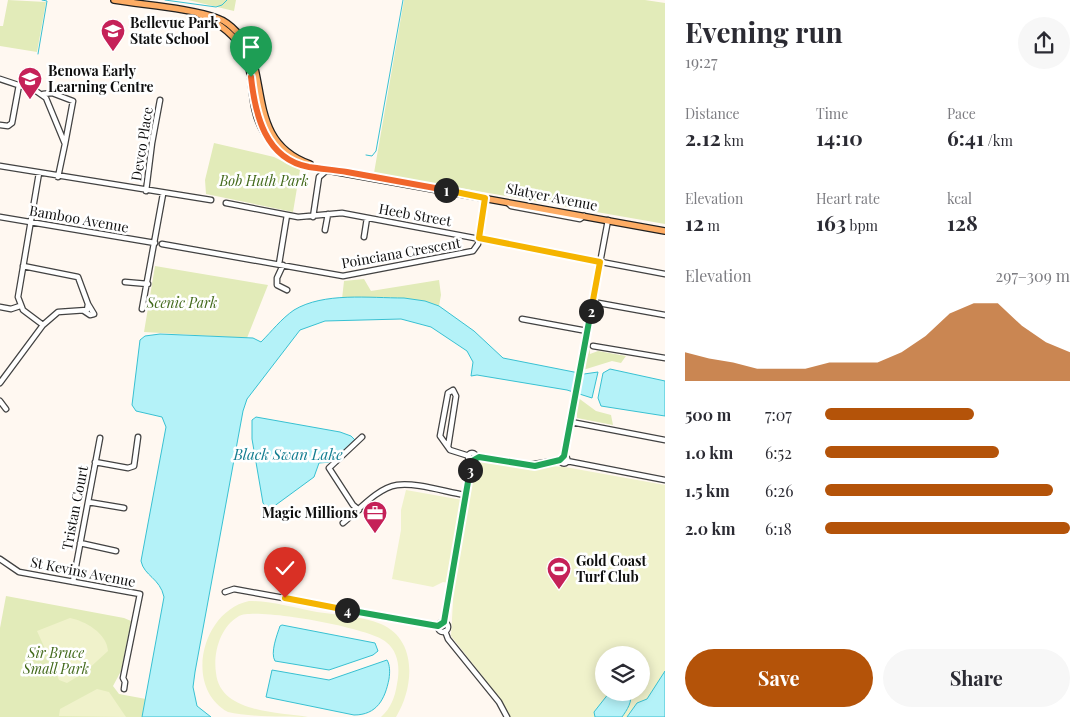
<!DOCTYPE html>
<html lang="en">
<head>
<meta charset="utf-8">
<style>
  body { margin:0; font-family:"Playfair Display",serif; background:#f7f7f7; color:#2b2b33; height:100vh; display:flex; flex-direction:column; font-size:19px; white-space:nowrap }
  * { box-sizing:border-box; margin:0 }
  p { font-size:16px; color:#7c7c81 }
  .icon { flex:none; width:28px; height:28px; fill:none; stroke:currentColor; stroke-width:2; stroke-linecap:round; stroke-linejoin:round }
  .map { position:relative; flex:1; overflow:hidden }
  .side { display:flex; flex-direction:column; background:#fff; width:425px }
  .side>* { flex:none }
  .tools { position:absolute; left:595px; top:646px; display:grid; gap:10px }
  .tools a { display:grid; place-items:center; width:55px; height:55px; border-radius:50%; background:#fff; box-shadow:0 2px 12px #0003; font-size:25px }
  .pin { position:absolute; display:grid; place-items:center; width:42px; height:42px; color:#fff; margin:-51px -21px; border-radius:50% 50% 50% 0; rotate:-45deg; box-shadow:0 0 5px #0007 }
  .pin .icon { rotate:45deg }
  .km { position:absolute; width:25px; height:25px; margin:-12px; border-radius:50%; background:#222; color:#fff; font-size:14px; line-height:25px; text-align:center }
  .round { display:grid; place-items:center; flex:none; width:52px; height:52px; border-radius:26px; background:#f7f7f7 }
  .head { display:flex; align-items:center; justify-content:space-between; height:85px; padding:0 20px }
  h1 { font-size:28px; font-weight:700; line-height:38px }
  .figures { display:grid; grid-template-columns:repeat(3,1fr); gap:8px; height:85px; padding:5px 20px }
  .figures div { display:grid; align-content:center }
  .figures b { font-size:21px; font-weight:700 }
  .figures small { font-size:14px; font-weight:400 }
  .figures p { font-size:14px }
  .chart { height:140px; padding:10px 20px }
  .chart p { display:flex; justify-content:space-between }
  .chart svg { width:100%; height:90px; margin-top:5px; fill:#b45309; opacity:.7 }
  .button { display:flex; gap:10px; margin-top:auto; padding:10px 20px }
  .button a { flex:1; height:58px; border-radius:30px; background:#b45309; color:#fff; font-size:20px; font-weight:700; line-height:58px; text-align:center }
  .button a+a { background:#f7f7f7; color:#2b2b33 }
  ul { padding:0 20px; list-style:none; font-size:16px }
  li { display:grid; grid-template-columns:80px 60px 1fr; align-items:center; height:38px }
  li i { height:12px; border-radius:6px; background:#b45309 }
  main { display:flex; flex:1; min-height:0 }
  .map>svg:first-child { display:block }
  .green { fill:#e2ebb9 }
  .pitch { fill:#f0f2cb; fill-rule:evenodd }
  .water { fill:#b4f2f8; stroke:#38c1d2 }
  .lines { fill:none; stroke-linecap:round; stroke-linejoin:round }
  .stream { stroke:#38c1d2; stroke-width:1 }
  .minor-casing { stroke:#424242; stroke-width:7 }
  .major-casing { stroke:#202020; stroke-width:8 }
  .minor { stroke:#fff; stroke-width:4.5 }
  .major { stroke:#fdac64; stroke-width:5.5 }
  .split-1-casing { stroke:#fff; stroke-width:10 }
  .split-2-casing { stroke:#fff; stroke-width:10 }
  .split-3-casing { stroke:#fff; stroke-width:10 }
  .split-4-casing { stroke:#fff; stroke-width:10 }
  .split-5-casing { stroke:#fff; stroke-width:10 }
  .split-1 { stroke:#f0652b; stroke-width:6 }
  .split-2 { stroke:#f5b400; stroke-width:6 }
  .split-3 { stroke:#22a559; stroke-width:6 }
  .split-4 { stroke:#22a559; stroke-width:6 }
  .split-5 { stroke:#f5b400; stroke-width:6 }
  .labels { text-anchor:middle; stroke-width:5; stroke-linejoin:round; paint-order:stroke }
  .poi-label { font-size:14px; font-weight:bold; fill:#0f0f0f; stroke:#fff; text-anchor:start }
  .street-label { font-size:14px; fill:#0f0f0f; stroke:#fff }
  .park-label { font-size:14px; font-style:italic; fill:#436a1c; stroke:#fff }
  .water-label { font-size:15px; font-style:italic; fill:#137d90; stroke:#fff }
</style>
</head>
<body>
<main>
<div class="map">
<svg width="665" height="717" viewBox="0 0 665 717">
  <rect width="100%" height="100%" fill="#fff8f1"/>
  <path class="green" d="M8 0 46 2 37 52 0 46V26H3Z
    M188 0H236L234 11Z
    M404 0H645L665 3V224L374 173Z
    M214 143 274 157 300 170 293 212 206 194 205 180Z
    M155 266 268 285 247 338 144 332Z
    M364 279 371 291 439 280 441 295 439 306C409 295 374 298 342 299L344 281Z
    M590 349V354L598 351 626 356 621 363 612 361 583 370Z
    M577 397 596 411 611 415 613 425 577 418Z
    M6 596 124 618 131 621 121 671 113 686 119 694 146 699 142 717H0V628Z"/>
  <path class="pitch" d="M480 461 529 469 550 466 565 467 665 485V717H510L502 701 451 636 454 584 443 582 433 587 392 579 401 530V510L406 490 468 501 472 475ZM604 655H641V692H604Z
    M249 601C271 601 295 608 317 612 337 615 361 616 381 624 418 640 414 688 396 717H381C391 708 395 697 397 684 400 669 399 652 386 642 371 628 256 607 239 616 220 627 213 653 216 673 220 713 278 712 308 717 286 717 248 717 228 712 183 687 202 611 249 601Z
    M70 618C85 621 107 633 108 651L85 672 67 683 59 680 37 631Z
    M97 689 109 692 126 717 59 716 60 709Z"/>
  <path class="water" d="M404 298 425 301 439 306 474 331 503 358 584 374 598 372 592 398 567 390 477 375 471 376 473 362 467 351 431 327 401 319 325 321 300 330 247 399 243 411 195 672 193 687 197 706 211 717H142L164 597C160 578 144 576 141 561L166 427 162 417 136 411 132 405 140 340 145 336 160 334 253 338 261 342C272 331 281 319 294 310 324 292 369 298 404 298Z
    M610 369 665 381V416L601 406 598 398 603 373Z
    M256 417 340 432 351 436 355 440 331 462 319 463 314 477 273 507 267 508 263 503 252 439V420Z
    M282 625 375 643 378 651 373 655 329 670 275 661C270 653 277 635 280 626Z
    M387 660C390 665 390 672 389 679 385 699 377 715 354 715L266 697 272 670 329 680Z
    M665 671V717H627L637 703 647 699Z
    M609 693H630C633 701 627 710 622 717H595L594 712Z"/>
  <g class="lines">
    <path class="stream" d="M165 0 216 7 222 5 227 0
      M38 54 47 1 42 0
      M366 155 372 156 376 151 403 0"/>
    <defs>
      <path id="minor" d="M0 79 36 91 46 98 65 144 58 177
        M43 94 52 93 73 101 65 144
        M0 125 8 126 12 123 19 85
        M0 166 211 200
        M146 191 152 143 160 100
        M226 203 298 217 342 213 665 274
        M509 204 511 206 580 219 584 216
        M0 217 155 243
        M313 217 319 177 327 170
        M325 230 328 214
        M364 237 367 218
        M162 244 343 276 473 251 478 244 485 198
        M279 264 287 215
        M283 265 277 278V285L287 290
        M23 266 78 277 88 304 87 310 58 312 43 325
        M125 282 148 284
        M593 302 665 315
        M0 307 11 309 20 306
        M142 309 163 194
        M84 311 90 315 94 314 88 304
        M522 319 587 331
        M593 346 665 358
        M0 383 43 325 23 310 18 297 39 173
        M0 401 6 409
        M571 422 665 440
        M448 447 456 396 453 390 448 393 440 436 450 450 469 456
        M468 457a4 4 0 1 1 8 0a4 4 0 1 1-8 0Z
        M564 456 608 220
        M560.5 460a3.5 3.5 0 1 1 7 0a3.5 3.5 0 1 1-7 0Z
        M476 457 528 465 560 460
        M567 461 665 480
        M95 462 128 468 134 466 138 437
        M88 502 124 508
        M359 510 353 505 329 468 362 437
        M343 523C358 511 377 488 397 485 415 482 446 492 465 495
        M80 543 116 551
        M0 559 19 572 140 594 123 678 125 682 124 689
        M73 582 100 438
        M225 592 234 589 438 626
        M444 622 472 461
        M438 627a5 5 0 1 1 10 0a5 5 0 1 1-10 0Z
        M445 631 448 639 499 702 507 717"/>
      <path id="major" d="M114 0C144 5 190 8 217 18 232 23 245 40 251 53 265 97 256 145 310 164
        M199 14C215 22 230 30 240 46 253 65 250 87 255 109 261 137 282 159 310 167L665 231"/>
    </defs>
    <use href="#minor" class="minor-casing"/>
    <use href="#major" class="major-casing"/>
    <use href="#minor" class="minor"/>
    <use href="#major" class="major"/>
  </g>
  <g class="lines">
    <defs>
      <path id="split-1" d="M251 77C255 114 265 159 309 167 322 169 335 170 347 172 380 178 413 184 446 190"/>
      <path id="split-2" d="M446 190 485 198 479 238 600 262 591 311"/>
      <path id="split-3" d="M470 470 472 461 479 457 535 466 560 460 564 456 591 311"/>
      <path id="split-4" d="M347 610 432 625 438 626 444 622 470 470"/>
      <path id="split-5" d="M285 598 347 610"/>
    </defs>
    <use href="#split-1" class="split-1-casing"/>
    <use href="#split-2" class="split-2-casing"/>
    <use href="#split-3" class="split-3-casing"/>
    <use href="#split-4" class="split-4-casing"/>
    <use href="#split-5" class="split-5-casing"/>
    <use href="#split-1" class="split-1"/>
    <use href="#split-2" class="split-2"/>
    <use href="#split-3" class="split-3"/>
    <use href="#split-4" class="split-4"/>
    <use href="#split-5" class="split-5"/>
  </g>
  <defs>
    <symbol id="school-pin" viewBox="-11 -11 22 30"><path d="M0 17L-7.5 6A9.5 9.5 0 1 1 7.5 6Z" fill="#c52158" stroke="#fff"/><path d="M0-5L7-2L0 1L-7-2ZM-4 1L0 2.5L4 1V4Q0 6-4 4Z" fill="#fff"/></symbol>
    <symbol id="office-pin" viewBox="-11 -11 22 30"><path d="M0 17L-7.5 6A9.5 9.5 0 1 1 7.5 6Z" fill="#c52158" stroke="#fff"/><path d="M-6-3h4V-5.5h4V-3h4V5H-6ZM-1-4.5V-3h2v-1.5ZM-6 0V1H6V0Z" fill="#fff"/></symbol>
    <symbol id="stadium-pin" viewBox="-11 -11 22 30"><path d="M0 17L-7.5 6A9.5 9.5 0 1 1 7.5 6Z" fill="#c52158" stroke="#fff"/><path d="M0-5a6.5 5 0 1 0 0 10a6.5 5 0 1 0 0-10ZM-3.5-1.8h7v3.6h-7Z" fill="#fff"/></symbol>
  </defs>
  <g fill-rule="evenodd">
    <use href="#school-pin" x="99" y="17" width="28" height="38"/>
    <use href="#school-pin" x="16" y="65" width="28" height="38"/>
    <use href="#office-pin" x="361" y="499" width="28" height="38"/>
    <use href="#stadium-pin" x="545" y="555" width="28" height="38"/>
  </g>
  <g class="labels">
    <g class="poi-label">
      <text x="130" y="28">Bellevue Park<tspan x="130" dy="16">State School</tspan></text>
      <text x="48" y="76">Benowa Early<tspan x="48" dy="16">Learning Centre</tspan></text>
      <text x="358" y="518" text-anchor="end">Magic Millions</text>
      <text x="576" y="566">Gold Coast<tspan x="576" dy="16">Turf Club</tspan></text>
    </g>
    <g class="street-label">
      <text transform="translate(142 144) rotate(-81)" y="5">Devco Place</text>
      <text transform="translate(552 197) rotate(11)" y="5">Slatyer Avenue</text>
      <text transform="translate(415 215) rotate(10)" y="5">Heeb Street</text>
      <text transform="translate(79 219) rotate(10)" y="5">Bamboo Avenue</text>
      <text transform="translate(401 253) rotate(-10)" y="5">Poinciana Crescent</text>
      <text transform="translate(75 508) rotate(-79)" y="5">Tristan Court</text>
      <text transform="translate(83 572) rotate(11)" y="5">St Kevins Avenue</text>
    </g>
    <g class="park-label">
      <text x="264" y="186">Bob Huth Park</text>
      <text x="182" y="308">Scenic Park</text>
      <text x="56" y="658">Sir Bruce<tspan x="56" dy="16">Small Park</tspan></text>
    </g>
    <g class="water-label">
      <text x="288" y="460">Black Swan Lake</text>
    </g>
  </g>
</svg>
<div class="tools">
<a><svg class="icon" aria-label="layers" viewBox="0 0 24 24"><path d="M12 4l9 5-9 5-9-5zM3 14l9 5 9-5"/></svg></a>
</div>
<div class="pin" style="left:251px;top:77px;background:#1e9e55"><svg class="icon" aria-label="arrive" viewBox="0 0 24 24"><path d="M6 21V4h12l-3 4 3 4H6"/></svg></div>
<div class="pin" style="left:285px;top:598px;background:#d93025"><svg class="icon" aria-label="check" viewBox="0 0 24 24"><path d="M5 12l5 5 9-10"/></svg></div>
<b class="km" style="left:446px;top:190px">1</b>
<b class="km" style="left:591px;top:311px">2</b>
<b class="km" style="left:470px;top:470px">3</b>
<b class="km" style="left:347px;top:610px">4</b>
</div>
<section class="side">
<div class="head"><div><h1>Evening run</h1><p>19:27</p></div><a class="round"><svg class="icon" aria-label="share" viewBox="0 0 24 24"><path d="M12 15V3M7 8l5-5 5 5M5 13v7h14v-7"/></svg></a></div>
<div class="figures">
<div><p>Distance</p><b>2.12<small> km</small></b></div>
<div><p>Time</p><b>14:10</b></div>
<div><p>Pace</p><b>6:41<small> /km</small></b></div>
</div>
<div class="figures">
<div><p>Elevation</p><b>12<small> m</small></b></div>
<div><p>Heart rate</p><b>163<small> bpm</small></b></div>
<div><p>kcal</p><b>128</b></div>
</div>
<div class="chart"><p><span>Elevation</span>297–309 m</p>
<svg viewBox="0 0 160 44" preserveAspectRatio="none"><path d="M0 44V30L10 33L20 35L30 38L40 38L50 38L60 35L70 35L80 35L90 30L100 22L110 11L120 6L130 6L140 17L150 25L160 30V44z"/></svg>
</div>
<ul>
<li><b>500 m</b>7:07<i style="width:61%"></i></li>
<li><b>1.0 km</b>6:52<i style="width:71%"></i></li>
<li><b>1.5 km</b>6:26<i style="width:93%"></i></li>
<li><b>2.0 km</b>6:18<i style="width:100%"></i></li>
</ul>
<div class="button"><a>Save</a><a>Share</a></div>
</section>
</main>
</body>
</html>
